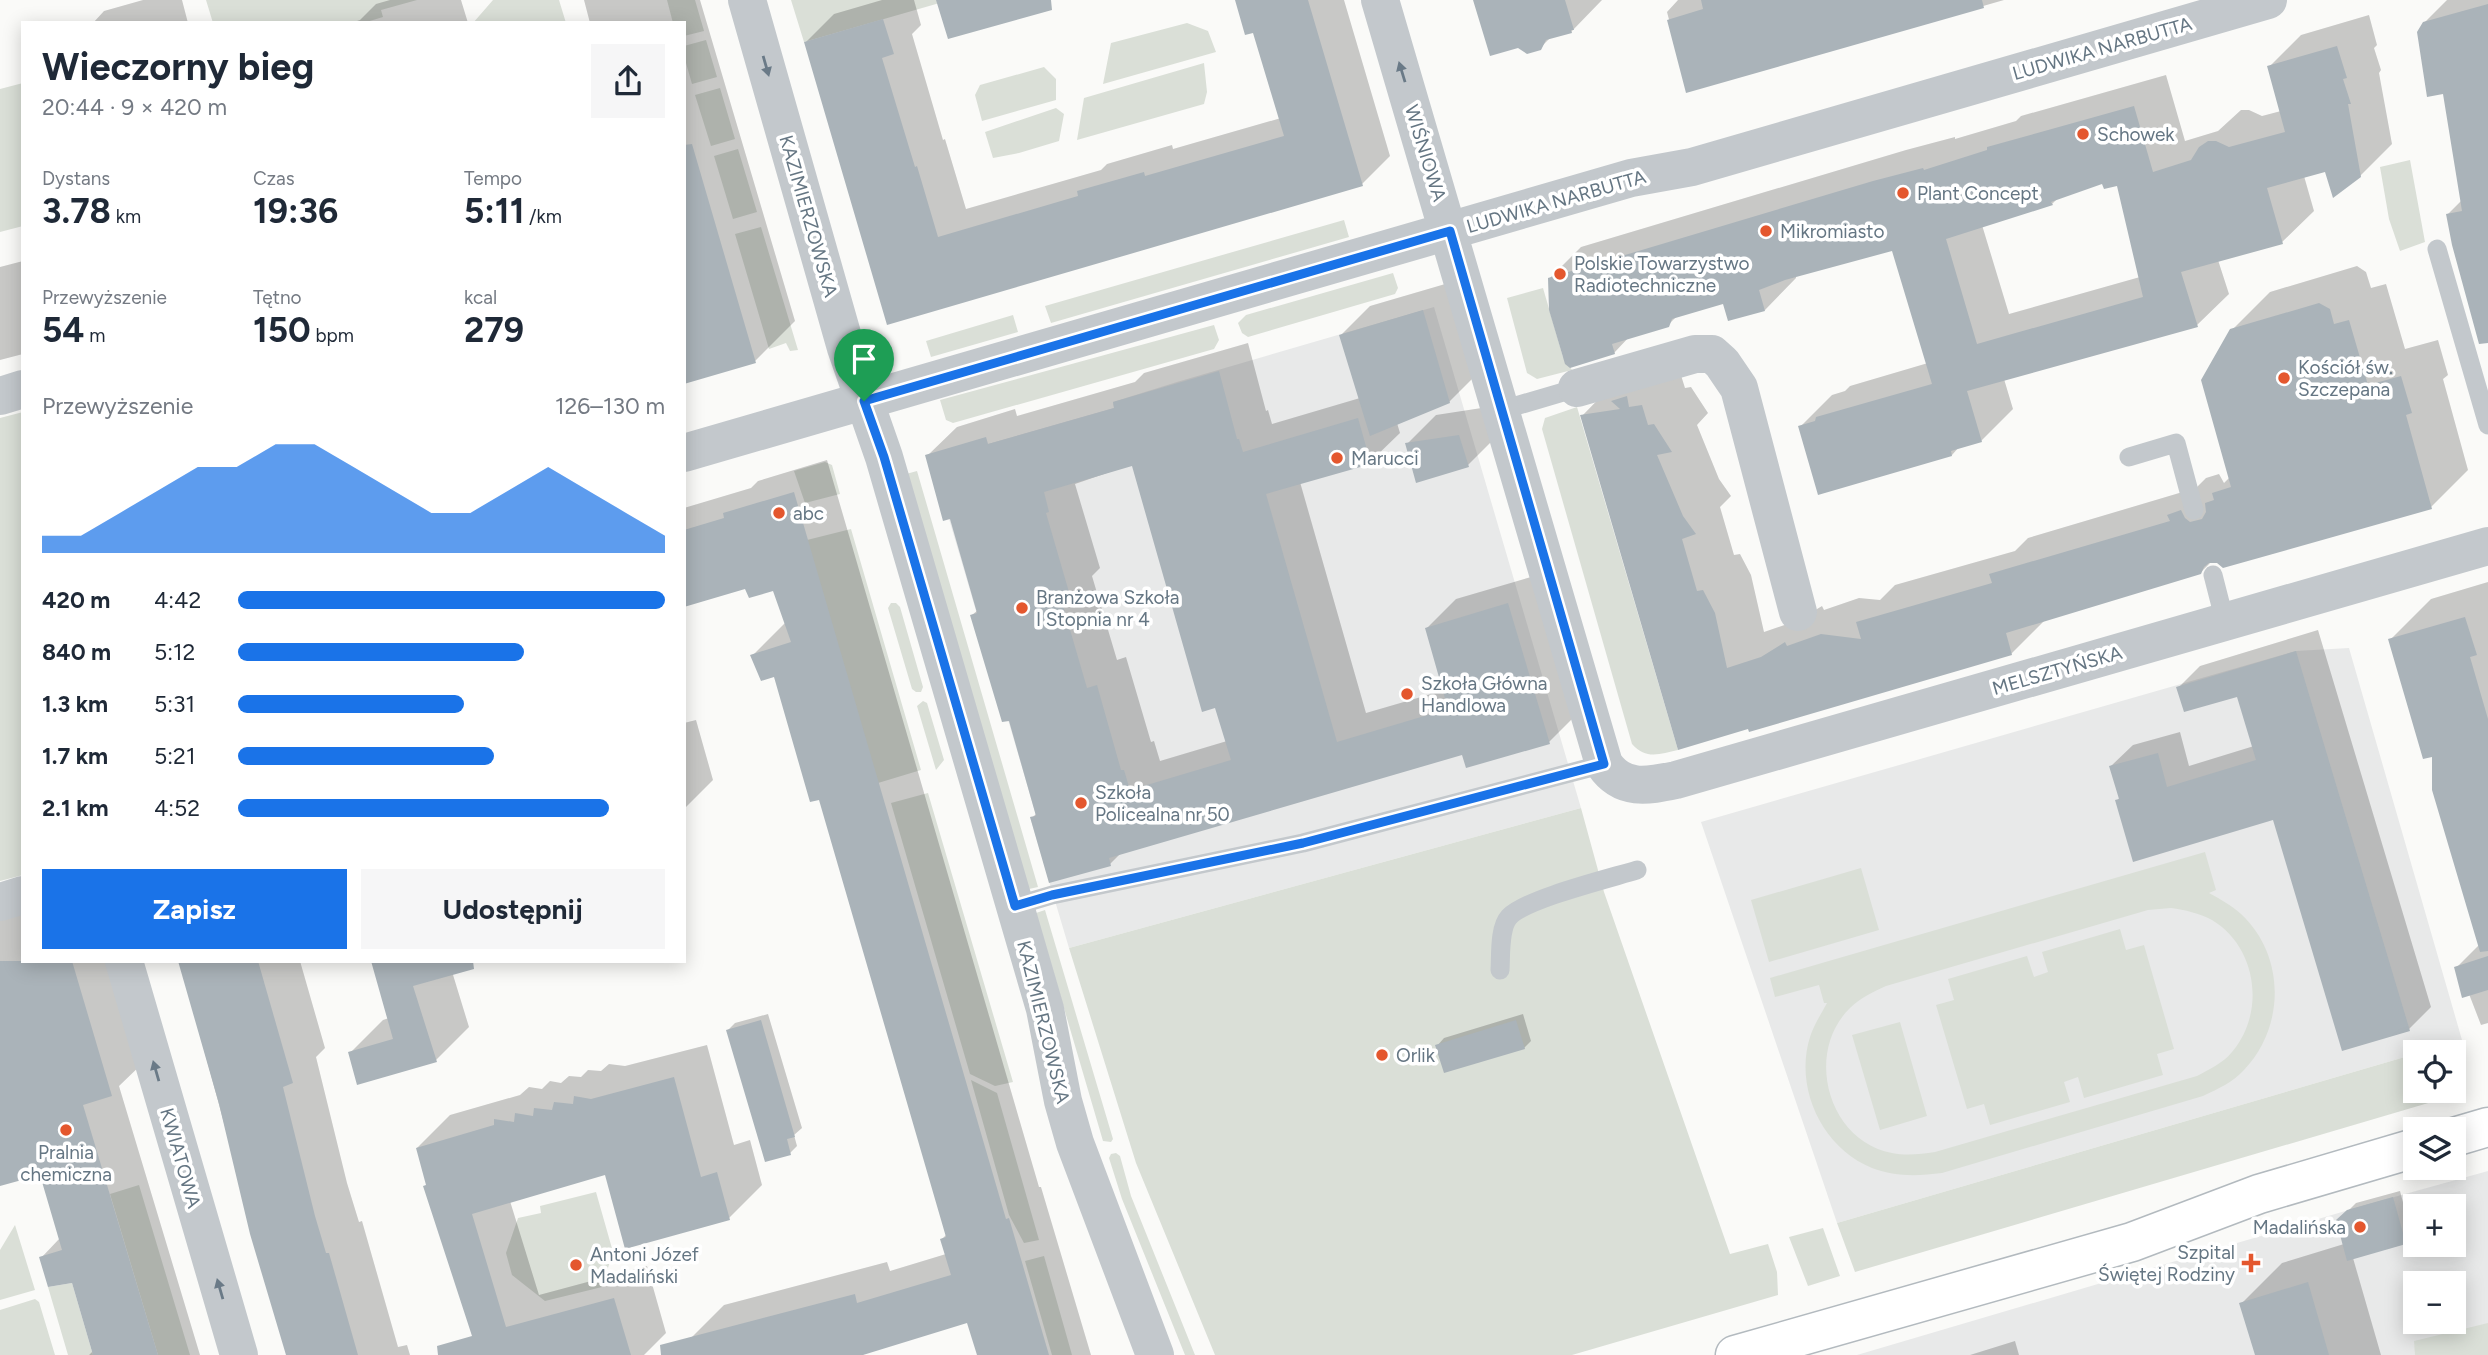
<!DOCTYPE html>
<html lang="pl">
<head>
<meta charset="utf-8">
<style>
  body { margin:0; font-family:Figtree,sans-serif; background:#f6f6f7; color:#1f2937; height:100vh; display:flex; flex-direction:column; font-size:26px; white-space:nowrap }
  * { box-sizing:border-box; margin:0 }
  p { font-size:23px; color:#747a83 }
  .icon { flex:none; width:38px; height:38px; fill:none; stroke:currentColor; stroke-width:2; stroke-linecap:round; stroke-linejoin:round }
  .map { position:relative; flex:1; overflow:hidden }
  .panel { position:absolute; left:21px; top:21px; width:665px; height:942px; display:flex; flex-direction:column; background:#fff; border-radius:0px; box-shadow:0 4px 18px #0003 }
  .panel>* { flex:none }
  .controls { position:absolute; left:2403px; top:1040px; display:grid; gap:14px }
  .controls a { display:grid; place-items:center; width:63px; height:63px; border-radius:0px; background:#fff; box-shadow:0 4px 18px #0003; font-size:35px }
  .pin { position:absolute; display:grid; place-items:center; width:60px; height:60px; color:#fff; margin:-72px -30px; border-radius:50% 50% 50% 0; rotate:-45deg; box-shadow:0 0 7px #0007 }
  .pin .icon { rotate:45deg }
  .round { display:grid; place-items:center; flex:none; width:74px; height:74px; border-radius:0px; background:#f6f6f7 }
  .summary { display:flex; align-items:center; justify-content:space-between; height:119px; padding:0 21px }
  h1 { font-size:38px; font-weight:700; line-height:52px }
  .stats { display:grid; grid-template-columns:repeat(3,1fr); gap:10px; height:119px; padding:7px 21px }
  .stats div { display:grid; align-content:center }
  .stats b { font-size:35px; font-weight:700 }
  .stats small { font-size:19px; font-weight:400 }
  .stats p { font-size:19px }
  .chart { height:196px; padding:14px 21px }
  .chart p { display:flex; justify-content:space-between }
  .chart svg { width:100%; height:126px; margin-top:7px; fill:#1a73e8; opacity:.7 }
  .button { display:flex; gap:14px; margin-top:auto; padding:14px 21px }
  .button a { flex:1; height:80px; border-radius:0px; background:#1a73e8; color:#fff; font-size:28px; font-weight:700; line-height:80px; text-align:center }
  .button a+a { background:#f6f6f7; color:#1f2937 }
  ul { padding:0 21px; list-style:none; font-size:23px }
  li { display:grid; grid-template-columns:112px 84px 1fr; align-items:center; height:52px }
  li i { height:18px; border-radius:9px; background:#1a73e8 }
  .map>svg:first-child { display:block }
  .built { fill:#e8e9e9; fill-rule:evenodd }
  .green { fill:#dadfd7; fill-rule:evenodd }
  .shadow { fill:#0003; fill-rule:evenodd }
  .building { fill:#aab3b9; fill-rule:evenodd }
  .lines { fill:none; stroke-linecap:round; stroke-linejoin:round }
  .secondary-casing { stroke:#b3babf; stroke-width:41 }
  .lane { stroke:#c3c8cc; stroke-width:19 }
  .street { stroke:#c3c8cc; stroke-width:38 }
  .secondary { stroke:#fff; stroke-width:38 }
  .oneway { fill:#6a7a87 }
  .route-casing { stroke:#fff; stroke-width:14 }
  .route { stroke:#1a73e8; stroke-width:9 }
  .poi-dot { fill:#e4572e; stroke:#fff; stroke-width:2.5 }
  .labels { text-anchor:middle; stroke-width:7; stroke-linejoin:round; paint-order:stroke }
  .street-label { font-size:19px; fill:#657683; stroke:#fff }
  .poi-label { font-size:19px; fill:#657683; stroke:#fff; text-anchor:start }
</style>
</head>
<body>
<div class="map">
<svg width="2488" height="1355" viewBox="0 0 2488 1355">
  <rect width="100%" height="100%" fill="#fafaf8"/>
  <path class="built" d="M1434 307 1581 808 1069 948 1030 817 1036 815 949 519 988 444 1114 408 1113 402 1177 382Z
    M2349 648 2462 1040 2424 1052H2415V1054L1837 1223 1701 822 2296 651Z
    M2488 1171V1355H1857L2369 1204ZM2415 1206H2454V1244H2415ZM2415 1283H2454V1321H2415Z"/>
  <path class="green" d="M206 0H417L381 10 383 17 363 23H213Z
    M493 0H559L566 23H473Z
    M667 0H695L704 31 684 36V23H673Z
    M791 0H950L804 42Z
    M1187 23 1208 31 1216 52 1103 84 1111 43Z
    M706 40 717 77 692 84 684 56V46Z
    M1204 63 1207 92 1204 104 1077 140 1084 98Z
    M1044 67 1056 79V100L982 121 975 95 980 85Z
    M23 83V226L0 232V89Z
    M720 88 735 139 711 146 695 95Z
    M1056 108 1064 114 1059 141 1019 153 993 158 985 132Z
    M738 149 757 212 733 219 714 156Z
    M2410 160 2425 242 2400 251 2389 219 2380 167Z
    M1344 220 1349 237 1051 323 1045 306Z
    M761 227 798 350 790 351 786 343 769 349 735 234Z
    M1393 273 1398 288 1395 294 1248 337 1242 333 1238 323 1246 315Z
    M1543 288 1563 357 1572 370 1537 379 1527 373 1507 298Z
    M1013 315 1018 332 931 357 926 341Z
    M1214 325 1219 340 1214 349 953 423 946 420 940 400Z
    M1577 407 1678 750C1660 754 1646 760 1632 744L1542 429 1545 418Z
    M23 412V875L0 881V418Z
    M825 462 832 465 840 494 805 503 794 471Z
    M917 471 1038 887 1029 889 906 474Z
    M851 529 921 770 878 783 807 540Z
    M891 603H896L900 607 923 687 921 692H916L912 689 888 608Z
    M923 701 927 703 944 760 936 770 917 706Z
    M928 793 1013 1082 995 1086 970 1074 891 803Z
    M1581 808 1604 892 1730 1254 1768 1244 1777 1272 1778 1295 1572 1355H1215L1136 1163 1069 948Z
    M2205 852 2216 890 2209 893C2220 899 2231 905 2241 914 2286 956 2285 1027 2244 1070 2233 1082 2218 1089 2203 1096L1942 1173C1918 1176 1895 1177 1872 1168 1822 1148 1794 1088 1810 1037 1814 1025 1821 1014 1827 1003H1824L1819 985 1775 997 1770 978ZM2171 908C2185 910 2199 913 2212 920 2257 947 2266 1012 2232 1052 2223 1063 2210 1069 2197 1076L1935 1152C1921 1154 1907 1156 1892 1153 1828 1141 1804 1053 1850 1008 1860 998 1873 992 1886 986L2148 910Z
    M1861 868 1879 930 1769 962 1751 900Z
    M1045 910 1113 1139 1111 1142 1103 1141 1036 913Z
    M2120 929 2126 950 2144 945 2174 1049 2157 1054 2163 1075 2084 1098 2078 1077 2064 1082 2070 1102 1990 1125 1984 1104 1967 1109 1936 1005 1954 1000 1948 979 2027 956 2034 977 2048 972 2042 952Z
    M1900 1022 1927 1116 1880 1130 1852 1035Z
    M2415 1054V1090H2451L2452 1096 1855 1272 1837 1223Z
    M971 1080 997 1093 1039 1240 1024 1243 1009 1215Z
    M1116 1153 1120 1156 1131 1196 1195 1355H1185L1122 1199 1109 1158 1111 1154Z
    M139 1185 190 1355H158L110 1194Z
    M596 1192 613 1252 602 1287 545 1301 512 1275 506 1253 518 1218 541 1213 540 1206Z
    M15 1225 35 1290 0 1300V1250Z
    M1823 1228 1840 1276 1808 1286 1789 1237Z
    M1044 1256 1072 1355H1052L1025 1261Z
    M72 1283 93 1355H68L48 1287Z
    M35 1299 39 1302 55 1355H0V1310Z
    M2488 1323V1355H2415L2414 1341Z"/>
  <path class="shadow" d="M143 0H182L188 23H93L104 11Z
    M390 0H461L468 23H351L360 20 376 4Z
    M584 0H700L795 321 755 361 684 382V23H590Z
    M882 0H914L921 25 912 34 943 140 945 139 966 209 1101 170 1107 164 1172 145 1173 149 1281 118 1254 30 1236 0H1344L1390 156 1362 184 888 323 806 42 834 14Z
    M1475 0H1602L1571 32 1550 38 1540 48Z
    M1678 0H2004L1688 91 1667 12Z
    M2447 0H2488V311L2448 214 2462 200 2444 92 2424 23Z
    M2369 15 2377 45 2374 48 2381 70 2379 73 2392 144 2360 176 2327 170 2304 176 2314 211 2282 242 2218 260 2229 294 2197 325 2004 379 2013 409 1981 441 1959 447 1952 455 1800 427 1832 395 1845 391 1850 386 1928 363 1894 249 1796 276V278L1765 310 1724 302 1677 316 1668 325 1630 336 1614 353 1549 279 1581 247 1906 150 1955 137V139L2016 121 2021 116 2166 75 2185 141 2218 131 2241 110H2249L2262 116 2281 111 2269 67 2301 35ZM2103 182 2118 184 2140 277 2009 314 1982 225 2052 204 2058 198Z
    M23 261V354L0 360V267Z
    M2357 266 2366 272 2371 288 2386 284 2405 349 2438 340 2448 375 2443 379 2468 470 2431 507 2211 562 2200 573 2046 619 2011 654 1750 729 1582 416 1619 378 1679 369 1685 388 1691 387 1708 413 1697 425 1719 479 1731 496 1720 507 1734 555 1740 554 1751 575 1764 632 1799 620 1822 606 1824 610 1859 598 1880 600 1895 585 2015 551 2028 538 2196 488 2206 478 2219 474 2224 483 2230 477 2232 330 2270 292Z
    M1452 282 1479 372 1449 402 1397 423 1400 433 1370 462 1300 482 1366 713 1445 690 1427 628 1456 599 1538 575 1578 713 1549 742 1463 753 1121 853 1110 864 1032 818 1037 813 1010 719 972 615 978 610 951 517 927 456 957 427 1015 409 1017 416 1135 382 1144 373 1248 343 1266 411 1268 410 1272 424 1360 398 1341 335 1370 306ZM1133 464 1227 741 1160 761 1154 741 1151 742 1126 657 1117 660 1092 576 1100 568 1075 484Z
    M1488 407 1496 437 1468 465 1407 444 1436 415Z
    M827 460 1039 1187H1041L1091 1355H978L968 1320 861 1355H695L691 1338 724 1305 887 1262 890 1271 946 1254 942 1239 947 1234 820 798 775 675 752 656 786 622 774 589 746 587 684 606V508L751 488 758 481Z
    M2488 582V1023L2481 1025 2469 994 2456 968 2480 944 2434 755 2390 640 2431 599Z
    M2318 630 2431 1007 2409 1029 2274 818 2117 801 2120 797 2111 766 2133 745 2180 732 2189 766 2254 746 2238 695 2178 688 2200 666Z
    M696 720 713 780 684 809V723Z
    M23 909V961H114L144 1062 119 1086 200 1355H89L94 1350 73 1281 41 1258 60 1238 41 1172 0 1184V916Z
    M180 961H300L325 1048 316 1057 347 1183 359 1222 362 1221 398 1347 407 1345 410 1355H287Z
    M373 961H454L450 965 469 1027 436 1060 350 1053 383 1020 389 1018Z
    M768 1014 802 1128 794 1135 797 1146 790 1153 728 1030 735 1023Z
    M1523 1014 1531 1041 1524 1048 1437 1046 1444 1038Z
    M707 1045 734 1145 750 1140 762 1185 729 1218 606 1173 510 1201 539 1295 647 1266 666 1333 644 1355H479L417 1148 450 1115 520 1095 529 1087 542 1089 550 1081 561 1083 569 1076 581 1077 588 1070 601 1071 609 1064 625 1066Z
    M2400 1191 2412 1236 2405 1243 2353 1258 2381 1355H2256L2241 1304 2282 1263 2344 1244 2338 1221 2356 1203Z
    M2015 1341 2019 1355H1970Z"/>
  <path class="building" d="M936 0H1051L1052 10 948 39Z
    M1235 0H1308L1363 186 887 325 804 42 883 19 894 54 882 58 915 167 917 166 938 237 1078 196 1077 191 1144 172 1145 176 1284 136 1253 33 1245 35Z
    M1473 0H1565L1574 30H1571L1572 33 1546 40 1541 50 1527 54 1518 48 1490 56Z
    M1701 0H1982L1984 8 1686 93 1667 20 1703 9Z
    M2488 4V343L2479 344 2452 245 2446 214 2462 211 2443 94 2427 97 2417 32 2423 22Z
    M2337 46 2347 78 2343 79 2351 104H2348L2361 177 2333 198 2325 172 2267 188 2283 244 2181 272 2198 327 1967 391 1982 442 1951 451 1952 456 1818 495 1798 426 1815 421 1816 417 1932 384 1892 251 1785 280 1759 290 1765 311 1728 321 1723 304 1672 319 1669 327 1612 344 1615 354 1570 368 1565 364 1549 310 1548 278 1873 181 1923 168 1924 170 1987 150V147L2134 106 2153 172 2191 160 2199 147 2208 141H2216L2229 147 2285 132 2267 66ZM2102 184 2104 189 2117 186 2143 297 1977 344 1946 239 2053 205 2051 202Z
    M692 144 756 363 684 384V145Z
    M2319 303 2330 309 2334 324 2349 320 2368 385 2401 376 2412 413 2406 415 2432 509 2223 568 2217 563H2209L2204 567 2201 574 2006 633 2012 655 1749 732 1748 729 1678 750 1580 415 1620 409 1611 401 1627 396 1629 407 1642 405 1648 425 1654 424 1672 452 1657 455 1683 516 1696 534 1682 539 1697 591 1703 590 1715 613 1727 668 1761 657 1785 642 1787 646 1821 634 1861 639 1856 622 1992 583 1989 574 2170 521 2167 515 2181 510 2185 518 2190 522 2202 519 2206 512 2205 503 2214 500 2212 493 2231 487 2201 380 2230 329Z
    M1423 310 1450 403 1370 436 1339 335Z
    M1219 371 1237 439H1239L1243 452 1358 418 1371 464 1266 494 1337 742 1448 709 1425 628 1508 603 1550 744 1466 768 1462 755 1109 858 1111 866 1049 883 1030 817 1036 816 1009 721 1002 722 970 615 977 613 950 519 943 521 925 455 986 437 988 444 1114 408 1113 402ZM1132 466 1202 712 1215 708 1231 760 1130 790 1124 770H1121L1097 685 1087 688 1062 602 1071 599 1046 513 1049 512 1044 492Z
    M1459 435 1469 467 1416 483 1405 443Z
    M794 492 1006 1219 1009 1218 1049 1355H977L967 1323 863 1355H661L660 1345 855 1294 857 1303 951 1275 940 1239 946 1237 819 800 810 802 774 677 761 681 750 655 791 642 773 591 749 598 745 589 684 607V530L724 518 723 513Z
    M2465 617 2477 655 2470 657 2488 719V951L2480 952 2432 790V757L2423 759 2388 639Z
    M2296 651 2410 1031 2342 1051 2273 820 2133 862 2115 800 2119 799 2109 766 2158 753 2167 787 2256 760 2237 697 2184 712 2176 687Z
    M2488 956V990L2462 998 2454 967Z
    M0 961H72L112 1096 83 1105 158 1355H93L72 1283 48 1287 39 1257 62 1250 40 1175 0 1186Z
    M178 961H258L293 1083 283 1087 315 1216 326 1253H329L358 1355H286L250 1234 219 1104Z
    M371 961H473L474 969 413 986 437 1062 357 1085 348 1052 393 1039Z
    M761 1020 795 1137 787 1139 791 1155 765 1162 726 1030Z
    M1516 1020 1525 1049 1444 1073 1435 1045Z
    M674 1077 701 1177 717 1172 730 1220 625 1249 605 1175 472 1214 506 1327 614 1298 631 1355H438L437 1346 472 1336 423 1186 426 1185 416 1148 494 1125V1119L514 1122 515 1113 533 1116 534 1108 552 1110 554 1102 573 1104 574 1096 591 1099Z
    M2393 1197 2406 1244 2347 1261 2336 1220 2347 1210Z
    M2308 1282 2329 1355H2255L2239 1303Z"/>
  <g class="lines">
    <defs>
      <path id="secondary" d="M2454 1137 2488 1127
        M1735 1355 2132 1242 2259 1194 2415 1148"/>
    </defs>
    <use href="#secondary" class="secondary-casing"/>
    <path class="lane" d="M2437 249 2488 425
      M1502 410 1577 388
      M2129 457 2176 443 2194 510
      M2213 575 2225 622
      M1015 906 1052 895 1303 843 1604 764
      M1500 970C1501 955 1499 928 1509 917 1525 899 1611 878 1637 870"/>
    <path class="street" d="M747 0 846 348 884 457 1045 1009 1063 1101 1075 1143 1155 1355
      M1380 0 1604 764C1622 791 1647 786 1676 780L2488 546
      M1577 388 1695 354H1712L1722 363 1739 388 1798 612
      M0 396 23 389
      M684 453 1631 178 1692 167 2268 0
      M0 902 23 895
      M124 961 239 1355"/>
    <use href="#secondary" class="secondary"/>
  </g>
  <defs><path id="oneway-solid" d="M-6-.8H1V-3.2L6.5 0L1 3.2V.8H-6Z" transform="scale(1.75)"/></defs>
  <g class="oneway">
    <use href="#oneway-solid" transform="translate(766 66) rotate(74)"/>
    <use href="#oneway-solid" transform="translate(1402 72) rotate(-107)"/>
    <use href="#oneway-solid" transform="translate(156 1071) rotate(-106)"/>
    <use href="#oneway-solid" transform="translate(220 1289) rotate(-106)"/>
  </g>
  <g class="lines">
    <defs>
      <path id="route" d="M1450 231 1604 764 1303 843 1052 895 1015 906 884 457 864 401Z"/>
    </defs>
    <use href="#route" class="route-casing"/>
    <use href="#route" class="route"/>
  </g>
  <g class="poi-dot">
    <circle cx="2083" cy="134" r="7"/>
    <circle cx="1903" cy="193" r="7"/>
    <circle cx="1766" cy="231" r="7"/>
    <circle cx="1560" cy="274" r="7"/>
    <circle cx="2284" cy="378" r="7"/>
    <circle cx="1337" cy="458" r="7"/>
    <circle cx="779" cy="513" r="7"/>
    <circle cx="1022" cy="608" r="7"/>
    <circle cx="1407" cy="694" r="7"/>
    <circle cx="1081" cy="803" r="7"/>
    <circle cx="1382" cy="1055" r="7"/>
    <circle cx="66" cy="1130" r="7"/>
    <circle cx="2360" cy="1227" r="7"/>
    <path d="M2247.5 1252.5h7v7h7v7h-7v7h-7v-7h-7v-7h7z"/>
    <circle cx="576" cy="1265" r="7"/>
  </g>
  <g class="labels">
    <g class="street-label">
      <text transform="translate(2102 48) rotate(-16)" y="7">LUDWIKA NARBUTTA</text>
      <text transform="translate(1426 153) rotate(73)" y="7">WIŚNIOWA</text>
      <text transform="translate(1556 201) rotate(-16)" y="7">LUDWIKA NARBUTTA</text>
      <text transform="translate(809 216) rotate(74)" y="7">KAZIMIERZOWSKA</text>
      <text transform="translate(2057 670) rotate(-16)" y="7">MELSZTYŃSKA</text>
      <text transform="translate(1044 1022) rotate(76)" y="7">KAZIMIERZOWSKA</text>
      <text transform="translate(181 1158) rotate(74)" y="7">KWIATOWA</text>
    </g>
    <g class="poi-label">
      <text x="2097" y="141">Schowek</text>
      <text x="1917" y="200">Plant Concept</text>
      <text x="1780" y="238">Mikromiasto</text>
      <text x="1574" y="270">Polskie Towarzystwo<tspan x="1574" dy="22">Radiotechniczne</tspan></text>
      <text x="2298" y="374">Kościół św.<tspan x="2298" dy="22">Szczepana</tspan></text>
      <text x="1351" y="465">Marucci</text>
      <text x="793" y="520">abc</text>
      <text x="1036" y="604">Branżowa Szkoła<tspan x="1036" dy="22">I Stopnia nr 4</tspan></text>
      <text x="1421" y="690">Szkoła Główna<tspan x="1421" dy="22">Handlowa</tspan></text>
      <text x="1095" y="799">Szkoła<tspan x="1095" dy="22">Policealna nr 50</tspan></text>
      <text x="1396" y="1062">Orlik</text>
      <text x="66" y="1159" text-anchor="middle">Pralnia<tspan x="66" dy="22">chemiczna</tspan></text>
      <text x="2346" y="1234" text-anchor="end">Madalińska</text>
      <text x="2235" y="1259" text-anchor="end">Szpital<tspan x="2235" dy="22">Świętej Rodziny</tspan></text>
      <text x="590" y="1261">Antoni Józef<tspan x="590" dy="22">Madaliński</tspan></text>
    </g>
  </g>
</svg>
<div class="controls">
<a><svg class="icon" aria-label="locate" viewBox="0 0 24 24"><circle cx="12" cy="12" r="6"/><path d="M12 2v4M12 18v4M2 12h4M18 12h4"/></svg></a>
<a><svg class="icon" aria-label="layers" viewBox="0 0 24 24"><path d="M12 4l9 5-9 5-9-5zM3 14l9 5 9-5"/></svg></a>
<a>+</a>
<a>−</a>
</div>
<div class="pin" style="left:864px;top:401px;background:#1e9e55"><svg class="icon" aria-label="arrive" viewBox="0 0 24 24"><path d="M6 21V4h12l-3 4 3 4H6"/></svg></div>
<section class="panel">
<div class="summary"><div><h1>Wieczorny bieg</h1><p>20:44 · 9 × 420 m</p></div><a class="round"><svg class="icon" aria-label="share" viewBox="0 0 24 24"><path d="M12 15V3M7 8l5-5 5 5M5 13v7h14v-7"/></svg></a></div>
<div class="stats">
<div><p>Dystans</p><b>3.78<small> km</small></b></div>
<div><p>Czas</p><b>19:36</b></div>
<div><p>Tempo</p><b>5:11<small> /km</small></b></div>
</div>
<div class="stats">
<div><p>Przewyższenie</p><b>54<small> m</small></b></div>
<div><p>Tętno</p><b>150<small> bpm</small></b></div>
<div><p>kcal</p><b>279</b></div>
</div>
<div class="chart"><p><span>Przewyższenie</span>126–130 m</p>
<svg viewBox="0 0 160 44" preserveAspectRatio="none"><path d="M0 44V38L10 38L20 30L30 22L40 14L50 14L60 6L70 6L80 14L90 22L100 30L110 30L120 22L130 14L140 22L150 30L160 38V44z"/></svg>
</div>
<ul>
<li><b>420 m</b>4:42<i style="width:100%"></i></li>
<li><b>840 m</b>5:12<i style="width:67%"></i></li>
<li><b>1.3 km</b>5:31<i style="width:53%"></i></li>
<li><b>1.7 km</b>5:21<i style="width:60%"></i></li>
<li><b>2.1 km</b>4:52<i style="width:87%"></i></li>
</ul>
<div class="button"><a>Zapisz</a><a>Udostępnij</a></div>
</section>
</div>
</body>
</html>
